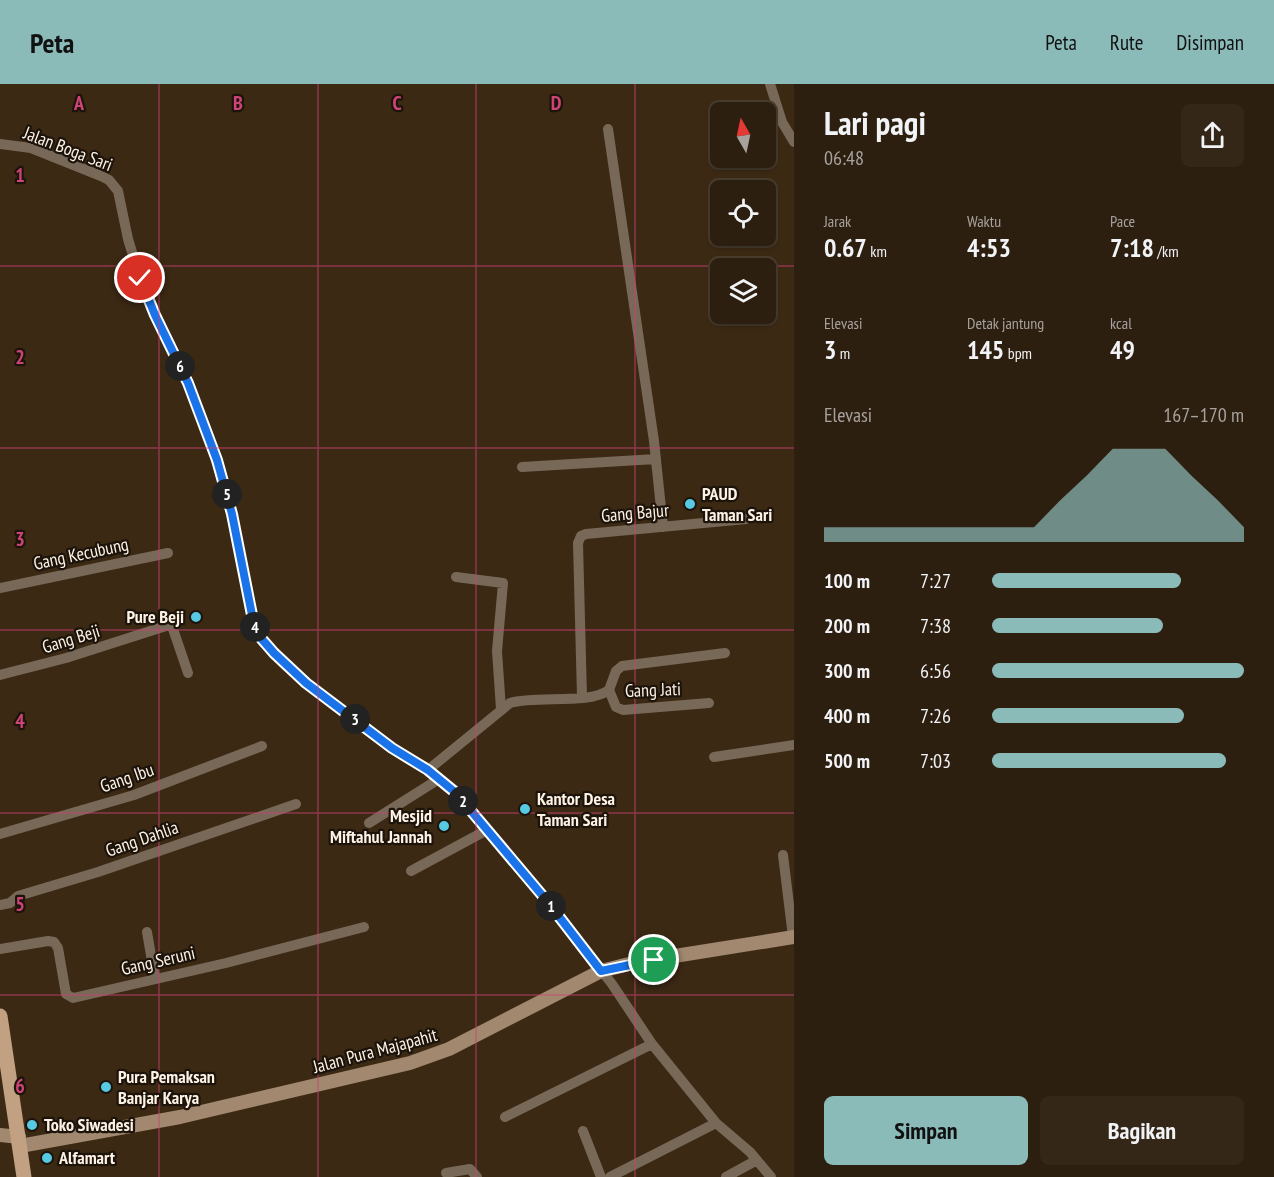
<!DOCTYPE html>
<html lang="id">
<head>
<meta charset="utf-8">
<style>
  body { margin:0; font-family:"PT Sans Narrow",sans-serif; background:#352718; color:#f1f3f6; height:100vh; display:flex; flex-direction:column; font-size:22px; white-space:nowrap }
  * { box-sizing:border-box; margin:0 }
  p { font-size:20px; color:#a7a29e }
  .icon { flex:none; width:33px; height:33px; fill:none; stroke:currentColor; stroke-width:2; stroke-linecap:round; stroke-linejoin:round }
  .map { position:relative; flex:1; overflow:hidden }
  .drawer { display:flex; flex-direction:column; background:#2d1f0f; width:480px }
  .drawer>* { flex:none }
  .needle { width:39px; rotate:351deg }
  .tools { position:absolute; left:710px; top:18px; display:grid; gap:12px }
  .tools a { display:grid; place-items:center; width:66px; height:66px; border-radius:9px; background:#2d1f0f; box-shadow:0 2px 4px #0004,0 0 0 2px #483d2f; font-size:30px }
  .pin { position:absolute; display:grid; place-items:center; width:51px; height:51px; color:#fff; margin:-26px; border:3px solid #fff; border-radius:50%; box-shadow:0 2px 6px #0007 }
  .km { position:absolute; width:30px; height:30px; margin:-15px; border-radius:50%; background:#222; color:#fff; font-size:16px; line-height:30px; text-align:center }
  .round { display:grid; place-items:center; flex:none; width:63px; height:63px; border-radius:9px; background:#352718 }
  .overview { display:flex; align-items:center; justify-content:space-between; height:102px; padding:0 30px }
  h1 { font-size:33px; font-weight:600; line-height:45px }
  .figures { display:grid; grid-template-columns:repeat(3,1fr); gap:9px; height:102px; padding:6px 30px }
  .figures div { display:grid; align-content:center }
  .figures b { font-size:26px; font-weight:600 }
  .figures small { font-size:16px; font-weight:400 }
  .figures p { font-size:16px }
  .chart { height:168px; padding:12px 30px }
  .chart p { display:flex; justify-content:space-between }
  .chart svg { width:100%; height:108px; margin-top:6px; fill:#8bbbb9; opacity:.7 }
  .primary-button { display:flex; gap:12px; margin-top:auto; padding:12px 30px }
  .primary-button a { flex:1; height:69px; border-radius:9px; background:#8bbbb9; color:#111; font-size:24px; font-weight:600; line-height:69px; text-align:center }
  .primary-button a+a { background:#352718; color:#f1f3f6 }
  ul { padding:0 30px; list-style:none; font-size:20px }
  li { display:grid; grid-template-columns:96px 72px 1fr; align-items:center; height:45px }
  li i { height:15px; border-radius:8px; background:#8bbbb9 }
  header { display:flex; align-items:center; gap:36px; box-sizing:border-box; height:84px; padding:0 30px; background:#8bbbb9; color:#111 }
  header strong { font-size:28px }
  nav { display:flex; gap:33px; margin-inline-start:auto; font-size:21px }
  main { display:flex; flex:1; min-height:0 }
  .map>svg:first-child { display:block }
  .lines { fill:none; stroke-linecap:round; stroke-linejoin:round }
  .street { stroke:#776858; stroke-width:10 }
  .secondary { stroke:#a1886f; stroke-width:14 }
  .primary { stroke:#c1a181; stroke-width:15 }
  .route-casing { stroke:#fff; stroke-width:12 }
  .route { stroke:#1a73e8; stroke-width:8 }
  .grid { fill:none; stroke:#ce4477; stroke-width:1.5; stroke-opacity:0.55 }
  .poi-dot { fill:#57c9e2; stroke:#1c140b; stroke-width:2 }
  .labels { text-anchor:middle; stroke-width:4.5; stroke-linejoin:round; paint-order:stroke }
  .street-label { font-size:18px; fill:#fef2e5; stroke:#1c140b }
  .poi-label { font-size:18px; font-weight:bold; fill:#fef2e5; stroke:#1c140b; text-anchor:start }
  .grid-label { font-size:20px; text-anchor:middle; font-weight:bold; fill:#ce4477; stroke:#1c140b; stroke-width:4.5; stroke-linejoin:round; paint-order:stroke }
</style>
</head>
<body>
<header>
<strong>Peta</strong>
<nav><a>Peta</a><a>Rute</a><a>Disimpan</a></nav>
</header>
<main>
<div class="map">
<svg width="794" height="1093" viewBox="0 0 794 1093">
  <rect width="100%" height="100%" fill="#3c2914"/>
  <g class="lines">
    <path class="street" d="M770 0 782 38 794 58
      M608 45 654 357 663 443
      M0 60 31 64 101 92 109 96 118 107 128 155 140 194 155 231 188 299 208 350 232 430 253 534 260 553 284 580 306 599 392 664 428 686 456 709 547 817 612 900 652 960 716 1039 750 1068 771 1093
      M522 383 656 375
      M456 493 503 499 497 567 501 625
      M0 504 168 469
      M0 591 66 574 166 542H171L173 545 188 589
      M609 606 616 623 623 626 709 619
      M582 613 578 459 581 452 586 450 746 435
      M714 673 794 661
      M428 686 510 619C537 611 589 621 609 606L616 587 622 582 725 569
      M369 739 439 695
      M0 750 134 711 262 662
      M783 771 793 853
      M411 787 487 746
      M0 821 10 819 18 812 98 788 296 720
      M147 848 155 895
      M0 865 48 857 54 858 58 864 66 910 73 914 226 879 364 843
      M505 1033 652 960
      M583 1047 601 1093
      M446 1089 470 1085 477 1093
      M610 1093 716 1039
      M726 1093 757 1076"/>
    <path class="secondary" d="M0 1051 19 1053
      M20 1062 180 1033 410 979 449 965 601 887 637 878 794 853"/>
    <path class="primary" d="M0 932 24 1093"/>
  </g>
  <g class="lines">
    <defs>
      <path id="route" d="M140 194 155 231 188 299 217 376 232 430 254 541 260 553 274 569 306 599 392 664 428 686 456 709 547 817 601 887 654 876"/>
    </defs>
    <use href="#route" class="route-casing"/>
    <use href="#route" class="route"/>
  </g>
  <path class="grid" d="M159 0V1093M318 0V1093M476 0V1093M635 0V1093M0 182H794M0 364H794M0 546H794M0 729H794M0 911H794"/>
  <g class="poi-dot">
    <circle cx="690" cy="420" r="6"/>
    <circle cx="196" cy="533" r="6"/>
    <circle cx="525" cy="725" r="6"/>
    <circle cx="444" cy="742" r="6"/>
    <circle cx="106" cy="1003" r="6"/>
    <circle cx="32" cy="1041" r="6"/>
    <circle cx="47" cy="1074" r="6"/>
  </g>
  <g class="labels">
    <g class="street-label">
      <text transform="translate(68 65) rotate(21)" y="6">Jalan Boga Sari</text>
      <text transform="translate(635 429) rotate(-5)" y="6">Gang Bajur</text>
      <text transform="translate(81 470) rotate(-12)" y="6">Gang Kecubung</text>
      <text transform="translate(71 555) rotate(-17)" y="6">Gang Beji</text>
      <text transform="translate(653 606) rotate(-2)" y="6">Gang Jati</text>
      <text transform="translate(127 694) rotate(-19)" y="6">Gang Ibu</text>
      <text transform="translate(142 755) rotate(-19)" y="6">Gang Dahlia</text>
      <text transform="translate(158 877) rotate(-13)" y="6">Gang Seruni</text>
      <text transform="translate(375 967) rotate(-15)" y="6">Jalan Pura Majapahit</text>
    </g>
    <g class="poi-label">
      <text x="702" y="416">PAUD<tspan x="702" dy="21">Taman Sari</tspan></text>
      <text x="184" y="539" text-anchor="end">Pure Beji</text>
      <text x="537" y="721">Kantor Desa<tspan x="537" dy="21">Taman Sari</tspan></text>
      <text x="432" y="738" text-anchor="end">Mesjid<tspan x="432" dy="21">Miftahul Jannah</tspan></text>
      <text x="118" y="999">Pura Pemaksan<tspan x="118" dy="21">Banjar Karya</tspan></text>
      <text x="44" y="1047">Toko Siwadesi</text>
      <text x="59" y="1080">Alfamart</text>
    </g>
  </g>
  <g class="grid-label">
    <text x="79" y="26">A</text>
    <text x="238" y="26">B</text>
    <text x="397" y="26">C</text>
    <text x="556" y="26">D</text>
    <text x="20" y="98">1</text>
    <text x="20" y="280">2</text>
    <text x="20" y="462">3</text>
    <text x="20" y="644">4</text>
    <text x="20" y="827">5</text>
    <text x="20" y="1009">6</text>
  </g>
</svg>
<div class="tools">
<a><svg class="needle" viewBox="-14 -14 28 28"><path d="M0-13l5 13h-10z" fill="#e53935"/><path d="M0 13l5-13h-10z" fill="#a7a29e"/></svg></a>
<a><svg class="icon" aria-label="locate" viewBox="0 0 24 24"><circle cx="12" cy="12" r="6"/><path d="M12 2v4M12 18v4M2 12h4M18 12h4"/></svg></a>
<a><svg class="icon" aria-label="layers" viewBox="0 0 24 24"><path d="M12 4l9 5-9 5-9-5zM3 14l9 5 9-5"/></svg></a>
</div>
<div class="pin" style="left:654px;top:876px;background:#1e9e55"><svg class="icon" aria-label="arrive" viewBox="0 0 24 24"><path d="M6 21V4h12l-3 4 3 4H6"/></svg></div>
<div class="pin" style="left:140px;top:194px;background:#d93025"><svg class="icon" aria-label="check" viewBox="0 0 24 24"><path d="M5 12l5 5 9-10"/></svg></div>
<b class="km" style="left:551px;top:822px">1</b>
<b class="km" style="left:463px;top:717px">2</b>
<b class="km" style="left:355px;top:635px">3</b>
<b class="km" style="left:255px;top:543px">4</b>
<b class="km" style="left:227px;top:410px">5</b>
<b class="km" style="left:180px;top:282px">6</b>
</div>
<section class="drawer">
<div class="overview"><div><h1>Lari pagi</h1><p>06:48</p></div><a class="round"><svg class="icon" aria-label="share" viewBox="0 0 24 24"><path d="M12 15V3M7 8l5-5 5 5M5 13v7h14v-7"/></svg></a></div>
<div class="figures">
<div><p>Jarak</p><b>0.67<small> km</small></b></div>
<div><p>Waktu</p><b>4:53</b></div>
<div><p>Pace</p><b>7:18<small> /km</small></b></div>
</div>
<div class="figures">
<div><p>Elevasi</p><b>3<small> m</small></b></div>
<div><p>Detak jantung</p><b>145<small> bpm</small></b></div>
<div><p>kcal</p><b>49</b></div>
</div>
<div class="chart"><p><span>Elevasi</span>167–170 m</p>
<svg viewBox="0 0 160 44" preserveAspectRatio="none"><path d="M0 44V38L10 38L20 38L30 38L40 38L50 38L60 38L70 38L80 38L90 27L100 17L110 6L120 6L130 6L140 17L150 27L160 38V44z"/></svg>
</div>
<ul>
<li><b>100 m</b>7:27<i style="width:75%"></i></li>
<li><b>200 m</b>7:38<i style="width:68%"></i></li>
<li><b>300 m</b>6:56<i style="width:100%"></i></li>
<li><b>400 m</b>7:26<i style="width:76%"></i></li>
<li><b>500 m</b>7:03<i style="width:93%"></i></li>
</ul>
<div class="primary-button"><a>Simpan</a><a>Bagikan</a></div>
</section>
</main>
</body>
</html>
